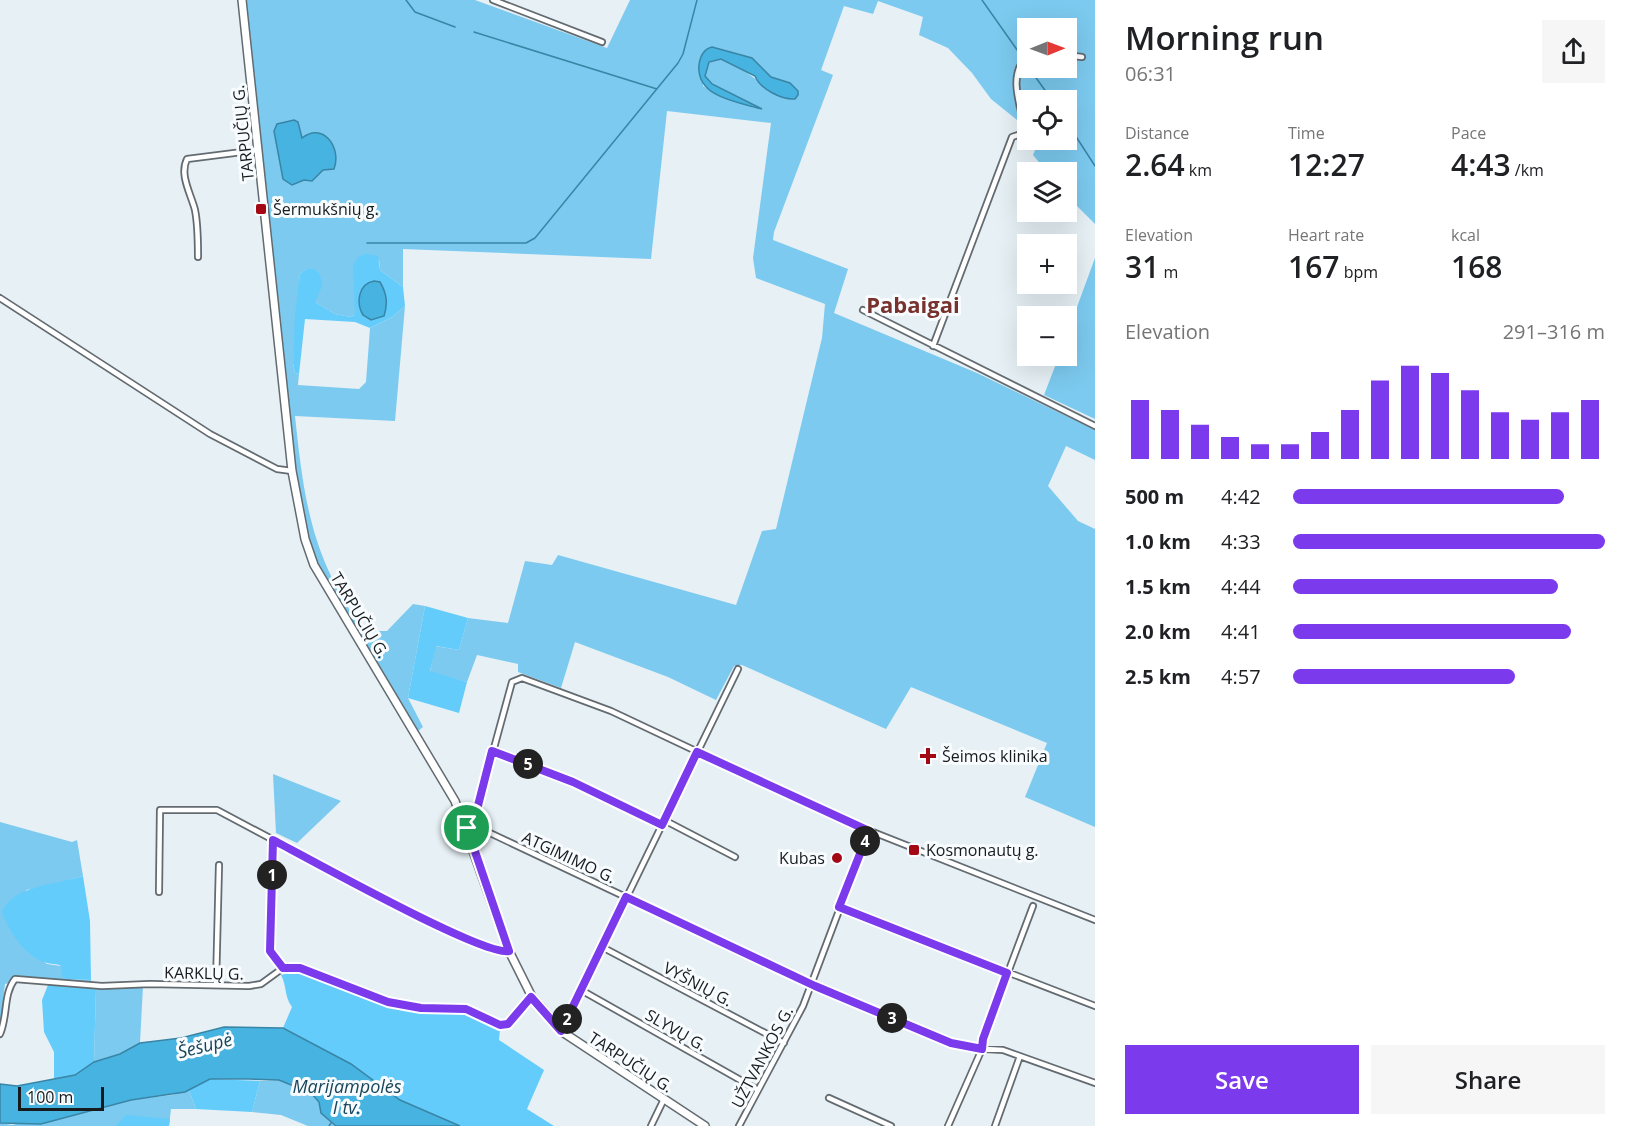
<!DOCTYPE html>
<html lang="en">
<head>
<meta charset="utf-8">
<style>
  body { margin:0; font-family:"Open Sans",sans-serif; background:#f6f6f6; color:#202124; height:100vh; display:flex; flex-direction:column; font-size:22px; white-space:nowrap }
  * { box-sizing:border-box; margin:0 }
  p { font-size:20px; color:#757577 }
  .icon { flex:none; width:33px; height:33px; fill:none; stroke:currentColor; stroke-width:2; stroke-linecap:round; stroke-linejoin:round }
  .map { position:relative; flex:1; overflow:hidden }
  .sheet { display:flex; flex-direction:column; background:#fff; width:540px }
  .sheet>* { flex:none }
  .needle { width:39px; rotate:89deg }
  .controls { position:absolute; left:1017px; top:18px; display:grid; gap:12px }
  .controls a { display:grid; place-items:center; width:60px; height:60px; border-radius:0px; background:#fff; box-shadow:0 6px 24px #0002; font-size:30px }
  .scale { position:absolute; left:18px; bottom:15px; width:86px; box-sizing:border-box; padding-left:6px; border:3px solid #171b1d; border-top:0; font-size:16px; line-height:21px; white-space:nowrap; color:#171b1d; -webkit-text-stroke:4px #f8fcfe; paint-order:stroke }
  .pin { position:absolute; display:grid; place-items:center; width:51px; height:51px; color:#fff; margin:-26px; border:3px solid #fff; border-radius:50%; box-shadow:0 2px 6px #0007 }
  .km { position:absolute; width:30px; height:30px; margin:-15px; border-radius:50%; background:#222; color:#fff; font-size:16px; line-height:30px; text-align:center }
  .round { display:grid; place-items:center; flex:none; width:63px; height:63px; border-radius:0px; background:#f6f6f6 }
  .head { display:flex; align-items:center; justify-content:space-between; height:102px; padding:0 30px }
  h1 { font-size:33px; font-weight:600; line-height:45px }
  .metrics { display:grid; grid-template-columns:repeat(3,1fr); gap:9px; height:102px; padding:6px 30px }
  .metrics div { display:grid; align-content:center }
  .metrics b { font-size:30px; font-weight:600 }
  .metrics small { font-size:16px; font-weight:400 }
  .metrics p { font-size:16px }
  .chart { height:168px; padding:12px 30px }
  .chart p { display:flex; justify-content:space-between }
  .chart svg { width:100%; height:108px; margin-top:6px; stroke:#7c3aed; stroke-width:6 }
  .action { display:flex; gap:12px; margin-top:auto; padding:12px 30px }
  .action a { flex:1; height:69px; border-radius:0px; background:#7c3aed; color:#fff; font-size:24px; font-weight:600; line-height:69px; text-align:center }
  .action a+a { background:#f6f6f6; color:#202124 }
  ul { padding:0 30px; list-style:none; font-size:20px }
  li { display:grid; grid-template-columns:96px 72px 1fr; align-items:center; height:45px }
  li i { height:15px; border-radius:8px; background:#7c3aed }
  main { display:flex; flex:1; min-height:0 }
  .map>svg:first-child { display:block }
  .green { fill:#7ccaef; fill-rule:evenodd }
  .forest { fill:#63ccfb }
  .water { fill:#47b3e0; stroke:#3985a6; stroke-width:1.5 }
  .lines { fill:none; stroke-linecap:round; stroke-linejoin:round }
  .stream { stroke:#3985a6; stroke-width:1.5 }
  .minor-casing { stroke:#636b70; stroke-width:8 }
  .secondary-casing { stroke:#636b70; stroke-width:10 }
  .minor { stroke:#fff; stroke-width:4.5 }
  .secondary { stroke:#fff; stroke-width:7 }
  .route-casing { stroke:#fff; stroke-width:12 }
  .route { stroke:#7c3aed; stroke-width:8 }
  .poi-dot { fill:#a30914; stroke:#f8fcfe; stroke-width:2 }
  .labels { text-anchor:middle; stroke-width:6; stroke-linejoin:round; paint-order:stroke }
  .street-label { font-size:16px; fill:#171b1d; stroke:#f8fcfe }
  .poi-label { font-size:16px; fill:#171b1d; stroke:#f8fcfe; text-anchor:start }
  .water-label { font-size:18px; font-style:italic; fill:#184559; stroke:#f8fcfe }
  .district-label { font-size:22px; font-weight:bold; fill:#78322d; stroke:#f8fcfe }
</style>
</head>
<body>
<main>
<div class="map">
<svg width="1095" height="1126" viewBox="0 0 1095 1126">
  <rect width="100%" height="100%" fill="#e6f0f5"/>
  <path class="green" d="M245 0H475L607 48 630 0H1095V224L1067 196 1066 172H1047L1033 155 1039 140H1066V100H1028L1027 128 991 99 972 73 948 48 919 35 923 17 878 1 873 14 844 6 821 70 833 75 774 232 773 240 848 269 834 313 977 373 1095 430V460L1066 446 1048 486 1078 521 1095 529V827L1025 797 1047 743 911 687 886 729 742 665 734 666 716 700 668 677 575 642 561 688 518 672V664L477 655 467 682 430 672 435 646 459 650 468 618 508 623 525 561 552 565 558 555 736 605 762 531 776 529 822 338 825 304 756 278 753 258 771 123 667 111 651 259 403 249V287L380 270 379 260 355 290V315L351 317 335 314 315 302 314 269H306L300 274 293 363 295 373 299 374 298 385 359 389 366 382 370 328 392 317 405 306 395 421 295 416C304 502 312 559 364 631H387L413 604 425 606 408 698 423 727 418 731 312 553 295 471ZM1028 28H1066V68H1028ZM712 47 752 58 771 77 790 83 780 97 735 64 721 59 709 62 705 76 712 84 758 107 720 96 703 86V54Z
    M1095 258V419L1044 395 1059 356H1066L1067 334Z
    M273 774 341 801 297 843 276 833Z
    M0 822 72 842 77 840 83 876 53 885 26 890 25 948 47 964 61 966 66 979 91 980 96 989 143 986 140 1043 120 1054 94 1062 96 989 16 981 5 984 0 1026Z
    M279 1080C292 1084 309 1088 317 1100 325 1110 321 1116 336 1126H308L281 1115 252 1112 260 1081Z
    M189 1090 196 1109H171L169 1126H0V1123L12 1125 131 1100 172 1095Z"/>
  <path class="forest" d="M366 254 378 256 380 270 403 287 405 306 392 317 370 328 355 322 305 319 299 374 295 373 293 363 295 314 300 274 306 269H314L320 274 322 286 315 302 335 314 351 317 355 315 353 266 358 257Z
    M425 606 468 618 459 650 436 646 430 671 467 682 459 713 408 698Z
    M83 876 90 921 91 980 66 979 62 976 61 966C56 963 52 965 47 963 25 957 9 931 2 912 14 884 57 885 83 876Z
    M296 971 383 1004 420 1012 469 1015 500 1029 499 1040 544 1070 527 1109 554 1126H460L400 1100 351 1064 283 1028 292 1007C284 996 287 986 281 975Z
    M48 985 96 989 94 1062 75 1075 54 1079V1052L44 1032 42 1000Z
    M210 1079 260 1081 252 1112 196 1109 189 1090Z
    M126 1115 170 1119 169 1126H116Z"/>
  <path class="water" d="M712 47 752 58 771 77 790 83 798 91V95L795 99C782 100 760 89 755 76L721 59 709 62 705 76 712 84 762 109C737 102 696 97 699 65 700 57 704 49 712 47Z
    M294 120 298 122 302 138C323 121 342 148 334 169L323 170 312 181 304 180 292 185 283 179 274 131 277 124Z
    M374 281 380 282C387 294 388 303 384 316L371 320 363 315C356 303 358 284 374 281Z
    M224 1027 283 1028 351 1064 400 1100 460 1126H336L321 1113 319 1102 311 1093 279 1080 249 1079H210L185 1092 131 1100 41 1124 0 1123V1084L17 1086 75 1075 94 1062 120 1054 140 1043 181 1038Z"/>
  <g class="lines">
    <path class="stream" d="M406 0 415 12 455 27
      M982 0 1020 54
      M474 32 657 89
      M1027 64 1028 65
      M1029 68 1052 100
      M1066 121 1095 166
      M367 243H526L535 238 678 63 683 54 697 0
      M329 1126 331 1123"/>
    <defs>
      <path id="minor" d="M493 0 602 42
        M1066 55 1082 57
        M198 257C198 242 198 225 195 210 191 194 179 175 187 159L258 150
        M0 298 210 434 277 469 292 471
        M863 310 1095 426
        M933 346 1012 137 1021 134 1025 128C1020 105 1007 73 1028 56
        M492 751 573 782 661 825
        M664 820 735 857
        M473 825 512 682 522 678 611 711 840 819 1095 920
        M467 828 473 825 808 983 951 1043 967 1048 1003 1050 1095 1083
        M273 839 270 951 283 968
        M159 892 160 810H217L398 906 477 943 502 952 509 951
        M839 907 1095 1006
        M602 947 784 1043
        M216 985 219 865
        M581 990 758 1090
        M562 1030 738 669
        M0 1034C8 1016 3 994 15 979L102 986 150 984 249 986 261 984 283 968 300 967 388 1002 421 1007 466 1009 500 1025 508 1024 532 997
        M829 1098 891 1126
        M651 1126 664 1099
        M739 1126 803 1006 869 831
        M948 1126 982 1049 983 1039 1033 906
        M995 1126 1020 1056"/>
      <path id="secondary" d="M242 0 292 471 305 539 314 565 455 801 509 951 532 997 564 1033 705 1126"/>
    </defs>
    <use href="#minor" class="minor-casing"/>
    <use href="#secondary" class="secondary-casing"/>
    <use href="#minor" class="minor"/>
    <use href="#secondary" class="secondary"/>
  </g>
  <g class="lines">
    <defs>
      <path id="route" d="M492 751 573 782 662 825 697 752 869 831 839 907 1007 973 983 1039 982 1049 951 1043 815 986 626 897 561 1031 531 997 508 1024 500 1025 466 1009 421 1008 388 1002 300 968H283L270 951 273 840C306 857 484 957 509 951L467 828 473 825Z"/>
    </defs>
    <use href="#route" class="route-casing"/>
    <use href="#route" class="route"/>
  </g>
  <g class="poi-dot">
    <rect x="255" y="203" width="12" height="12" rx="3"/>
    <path d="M925 747h6v6h6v6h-6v6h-6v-6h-6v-6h6z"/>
    <rect x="908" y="844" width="12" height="12" rx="3"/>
    <circle cx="837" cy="858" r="6"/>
  </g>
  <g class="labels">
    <g class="street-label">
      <text transform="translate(243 133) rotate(-96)" y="6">TARPUČIŲ G.</text>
      <text transform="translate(360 615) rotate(59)" y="6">TARPUČIŲ G.</text>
      <text transform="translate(569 857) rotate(25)" y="6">ATGIMIMO G.</text>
      <text transform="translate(204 973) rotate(1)" y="6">KARKLŲ G.</text>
      <text transform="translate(698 984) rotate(28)" y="6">VYŠNIŲ G.</text>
      <text transform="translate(676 1030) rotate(30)" y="6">SLYVŲ G.</text>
      <text transform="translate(762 1057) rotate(-62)" y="6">UŽTVANKOS G.</text>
      <text transform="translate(631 1062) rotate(33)" y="6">TARPUČIŲ G.</text>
    </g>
    <g class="poi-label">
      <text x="273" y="215">Šermukšnių g.</text>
      <text x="942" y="762">Šeimos klinika</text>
      <text x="926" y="856">Kosmonautų g.</text>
      <text x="825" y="864" text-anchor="end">Kubas</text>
    </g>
    <g class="water-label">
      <text transform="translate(205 1046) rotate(-14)" y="6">Šešupė</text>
      <text x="347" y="1093">Marijampolės<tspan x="347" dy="21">I tv.</tspan></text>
    </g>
    <g class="district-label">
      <text x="913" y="313">Pabaigai</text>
    </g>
  </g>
</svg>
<div class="controls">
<a><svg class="needle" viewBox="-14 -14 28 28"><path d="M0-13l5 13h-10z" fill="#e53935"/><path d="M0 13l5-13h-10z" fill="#757577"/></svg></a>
<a><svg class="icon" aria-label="locate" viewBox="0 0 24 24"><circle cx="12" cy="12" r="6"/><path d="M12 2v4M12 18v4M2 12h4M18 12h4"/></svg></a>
<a><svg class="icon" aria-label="layers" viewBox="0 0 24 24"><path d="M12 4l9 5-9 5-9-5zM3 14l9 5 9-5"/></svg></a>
<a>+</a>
<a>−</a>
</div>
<div class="scale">100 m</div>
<div class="pin" style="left:467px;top:828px;background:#1e9e55"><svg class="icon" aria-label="arrive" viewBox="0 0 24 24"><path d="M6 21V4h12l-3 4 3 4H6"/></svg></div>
<b class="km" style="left:272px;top:875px">1</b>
<b class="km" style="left:567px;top:1019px">2</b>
<b class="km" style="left:892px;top:1018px">3</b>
<b class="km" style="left:865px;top:841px">4</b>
<b class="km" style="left:528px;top:764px">5</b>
</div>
<section class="sheet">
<div class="head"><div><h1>Morning run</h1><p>06:31</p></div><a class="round"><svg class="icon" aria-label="share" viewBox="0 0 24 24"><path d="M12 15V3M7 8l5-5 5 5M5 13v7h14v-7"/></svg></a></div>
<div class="metrics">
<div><p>Distance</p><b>2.64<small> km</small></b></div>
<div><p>Time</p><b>12:27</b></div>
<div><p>Pace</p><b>4:43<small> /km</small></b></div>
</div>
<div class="metrics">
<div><p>Elevation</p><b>31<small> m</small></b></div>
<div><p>Heart rate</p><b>167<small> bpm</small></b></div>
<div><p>kcal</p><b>168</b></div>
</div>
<div class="chart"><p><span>Elevation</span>291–316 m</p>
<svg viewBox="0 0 160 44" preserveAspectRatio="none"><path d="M5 44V20M15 44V24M25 44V30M35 44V35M45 44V38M55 44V38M65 44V33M75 44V24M85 44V12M95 44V6M105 44V9M115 44V16M125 44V25M135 44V28M145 44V25M155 44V20"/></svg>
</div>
<ul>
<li><b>500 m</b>4:42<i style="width:87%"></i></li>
<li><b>1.0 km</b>4:33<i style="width:100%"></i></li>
<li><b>1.5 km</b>4:44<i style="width:85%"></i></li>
<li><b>2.0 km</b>4:41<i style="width:89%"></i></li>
<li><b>2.5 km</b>4:57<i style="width:71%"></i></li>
</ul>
<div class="action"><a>Save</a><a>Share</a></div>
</section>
</main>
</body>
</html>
